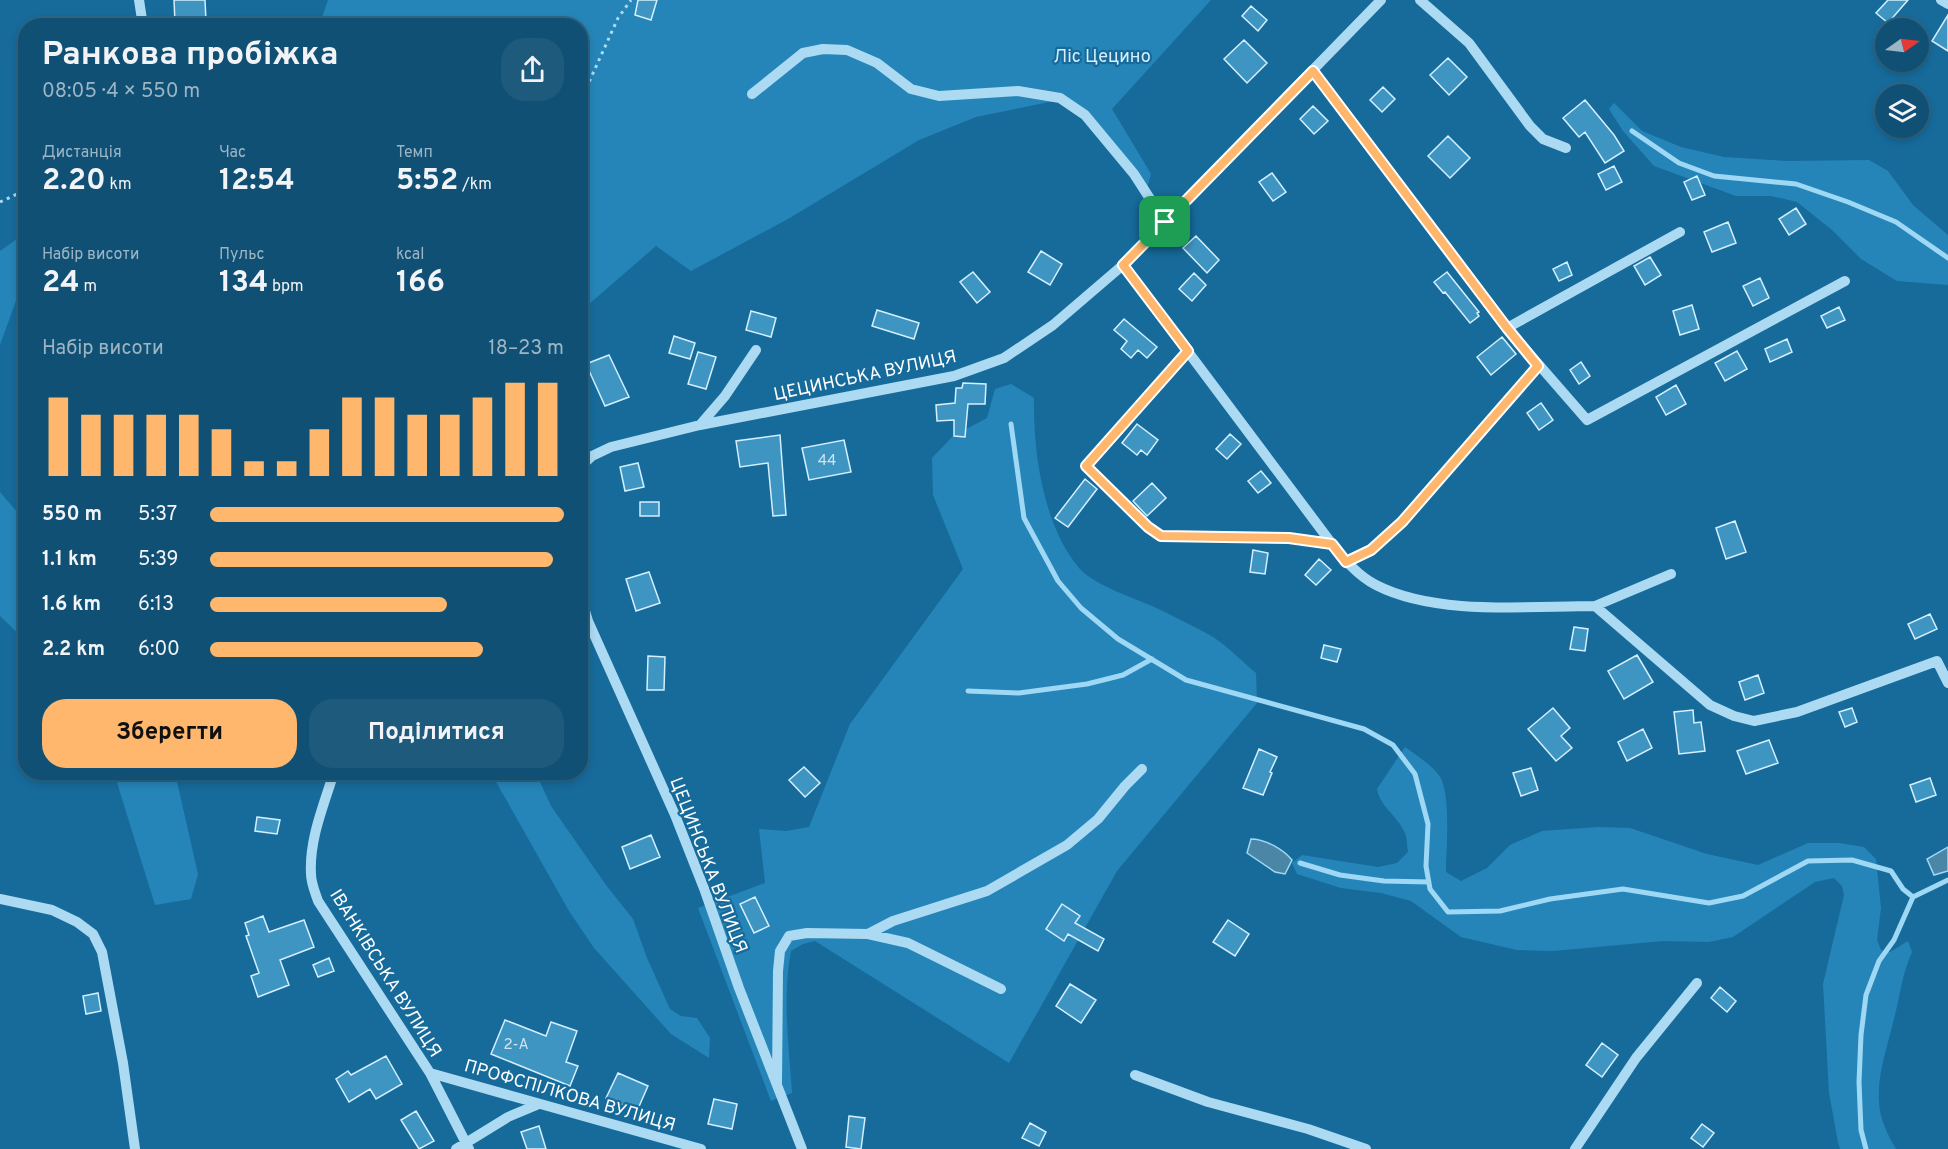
<!DOCTYPE html>
<html lang="uk">
<head>
<meta charset="utf-8">
<style>
  body { margin:0; font-family:Overpass,sans-serif; background:#1e5a7c; color:#f1f3f6; height:100vh; display:flex; flex-direction:column; font-size:22px; white-space:nowrap }
  * { box-sizing:border-box; margin:0 }
  p { font-size:20px; color:#9cb5c5 }
  .icon { flex:none; width:33px; height:33px; fill:none; stroke:currentColor; stroke-width:2; stroke-linecap:round; stroke-linejoin:round }
  .map { position:relative; flex:1; overflow:hidden }
  .drawer { position:absolute; left:18px; top:18px; width:570px; height:762px; display:flex; flex-direction:column; background:#105074; border-radius:24px; box-shadow:0 3px 9px #0003,0 0 0 2px #306786 }
  .drawer>* { flex:none }
  .needle { width:39px; rotate:76deg }
  .buttons { position:absolute; left:1875px; top:18px; display:grid; gap:12px }
  .buttons a { display:grid; place-items:center; width:54px; height:54px; border-radius:50%; background:#105074; box-shadow:0 3px 9px #0003,0 0 0 2px #306786; font-size:30px }
  .pin { position:absolute; display:grid; place-items:center; width:51px; height:51px; color:#fff; margin:-26px; border-radius:12px; box-shadow:0 3px 9px #0006 }
  .round { display:grid; place-items:center; flex:none; width:63px; height:63px; border-radius:24px; background:#1e5a7c }
  .summary { display:flex; align-items:center; justify-content:space-between; height:102px; padding:0 24px }
  h1 { font-size:33px; font-weight:700; line-height:45px }
  .metrics { display:grid; grid-template-columns:repeat(3,1fr); gap:9px; height:102px; padding:6px 24px }
  .metrics div { display:grid; align-content:center }
  .metrics b { font-size:30px; font-weight:700 }
  .metrics small { font-size:16px; font-weight:400 }
  .metrics p { font-size:16px }
  .chart { height:168px; padding:12px 24px }
  .chart p { display:flex; justify-content:space-between }
  .chart svg { width:100%; height:108px; margin-top:6px; stroke:#ffb76d; stroke-width:6 }
  .primary-button { display:flex; gap:12px; margin-top:auto; padding:12px 24px }
  .primary-button a { flex:1; height:69px; border-radius:24px; background:#ffb76d; color:#111; font-size:24px; font-weight:700; line-height:69px; text-align:center }
  .primary-button a+a { background:#1e5a7c; color:#f1f3f6 }
  ul { padding:0 24px; list-style:none; font-size:20px }
  li { display:grid; grid-template-columns:96px 72px 1fr; align-items:center; height:45px }
  li i { height:15px; border-radius:8px; background:#ffb76d }
  .map>svg:first-child { display:block }
  .green { fill:#2585b8 }
  .water { fill:#4b86a6; stroke:#9ed8f5; stroke-width:1.5 }
  .lines { fill:none; stroke-linecap:round; stroke-linejoin:round }
  .stream { stroke:#9ed8f5; stroke-width:5 }
  .building { fill:#3f95c2; stroke:#d4effd; stroke-width:1.5 }
  .path { stroke:#acdaf2; stroke-width:3; stroke-dasharray:3 4.5; stroke-linecap:butt }
  .minor { stroke:#acdaf2; stroke-width:10 }
  .route-casing { stroke:#fff; stroke-width:12 }
  .route { stroke:#ffb76d; stroke-width:8 }
  .labels { text-anchor:middle; stroke-width:4.5; stroke-linejoin:round; paint-order:stroke }
  .number-label { font-size:15px; fill:#cfe4f0 }
  .park-label { font-size:18px; fill:#d4effd; stroke:#166b9b }
  .street-label { font-size:18px; fill:#fff; stroke:#166b9b }
</style>
</head>
<body>
<div class="map">
<svg width="1948" height="1149" viewBox="0 0 1948 1149">
  <rect width="100%" height="100%" fill="#166b9b"/>
  <path class="green" d="M328 0H1211L1112 109 1151 174 1147 188 1064 99 976 117 919 140 788 219 691 271 656 246 581 311 580 26H319Z
    M1614 103 1642 131 1681 147 1724 157 1788 161 1869 160 1888 171 1913 205 1948 235V285L1897 281 1861 259 1832 230 1797 202 1771 196H1736L1654 166 1623 131 1609 109Z
    M25 233V276L0 345V251Z
    M1011 384 1034 398C1033 452 1043 525 1079 568 1094 585 1131 597 1152 606 1170 614 1188 624 1206 633 1224 642 1240 660 1256 673L1257 703 1117 871 1009 1063 815 941 803 944 791 951C782 997 789 1047 792 1093L771 1101 698 908 765 883 759 829 786 831 809 827 850 724 963 569 933 495 932 458 953 436 987 418 995 389Z
    M0 492 25 521V640L0 616Z
    M1405 747C1416 755 1429 763 1438 774 1452 790 1446 849 1446 872L1461 881 1487 868 1510 845 1542 831 1598 827 1630 828 1707 854 1758 865 1808 843H1839L1864 847 1876 859 1881 908 1877 940 1881 950 1890 952 1908 941 1912 952C1902 974 1900 996 1894 1019 1888 1045 1877 1074 1879 1101 1879 1117 1888 1136 1896 1149H1840L1838 1142 1829 1093 1823 984 1844 895 1842 886 1834 878 1815 882 1733 937 1709 942 1663 941 1553 951 1517 950 1461 937 1411 901 1381 893 1341 888 1297 874 1292 863 1302 855 1378 867 1397 863 1408 852C1407 846 1407 838 1405 833 1398 816 1380 807 1377 789Z
    M114 773H175L198 874 191 899 155 905Z
    M491 773H536L551 806 606 885 633 919 647 958 670 1009 681 1016 697 1018 710 1038 709 1058 671 1034 594 948 569 911Z"/>
  <path class="water" d="M1251 839C1265 839 1283 849 1292 860L1285 874 1275 872 1247 853Z
    M1948 847V871L1934 875 1927 859Z"/>
  <g class="lines">
    <path class="stream" d="M1632 131 1679 163 1714 176 1796 184 1848 202 1896 222 1948 258
      M1011 424 1024 518 1058 581 1081 608 1118 639 1186 680 1364 729 1393 745 1415 774 1428 824 1426 866 1430 889 1448 912 1500 911 1550 899 1623 889 1709 903 1743 896 1808 861 1852 860 1891 871 1903 889 1913 897 1948 880
      M968 691 1019 693 1087 684 1123 675 1152 659
      M1300 863 1340 875 1384 881 1429 882
      M1866 1149 1861 1130 1859 1082 1861 1035 1866 995 1879 961 1894 940 1913 897"/>
  </g>
  <path class="building" d="M174 0H205L206 21 175 23Z
    M638 0H657L651 20 635 15Z
    M1888 0H1908L1888 23 1876 13Z
    M1251 6 1267 20 1258 31 1242 16Z
    M1948 15V51L1932 41Z
    M1244 40 1267 63 1247 83 1224 59Z
    M1448 58 1467 77 1449 95 1430 75Z
    M1383 87 1395 99 1382 112 1370 100Z
    M1585 100 1614 135 1624 151 1605 163 1585 132 1579 137 1563 118Z
    M1313 106 1328 121 1314 134 1300 119Z
    M1448 136 1470 158 1450 178 1428 156Z
    M1614 166 1622 182 1606 190 1598 174Z
    M1272 173 1286 192 1273 201 1259 182Z
    M1697 176 1705 195 1692 200 1684 182Z
    M1796 208 1806 224 1789 235 1779 219Z
    M1728 222 1736 243 1712 252 1704 232Z
    M1196 236 1219 260 1207 273 1183 248Z
    M1041 251 1062 264 1050 285 1028 272Z
    M1650 257 1661 275 1645 285 1634 266Z
    M1567 262 1572 275 1559 281 1553 269Z
    M973 272 990 292 977 303 960 282Z
    M1447 272 1479 312 1477 313 1479 316 1470 323 1445 292 1443 293 1434 282Z
    M1194 273 1206 285 1192 301 1179 289Z
    M1760 278 1769 298 1753 306 1743 286Z
    M1692 305 1699 329 1680 335 1673 311Z
    M1839 307 1845 320 1827 328 1821 316Z
    M877 310 919 323 914 339 872 326Z
    M751 311 776 318 771 337 746 330Z
    M1124 319 1157 347 1147 358 1138 350 1131 358 1121 349 1127 341 1114 330Z
    M674 336 695 343 690 359 669 353Z
    M1502 337 1516 354 1491 375 1477 357Z
    M1787 339 1792 352 1770 362 1765 349Z
    M1737 351 1747 369 1725 381 1715 363Z
    M698 352 716 357 706 389 688 384Z
    M609 355 629 397 605 406 586 364Z
    M1581 362 1590 376 1579 384 1570 370Z
    M963 383 986 384 985 404H968L965 437 954 436V420L937 421 936 405 955 403 956 388H962Z
    M1676 385 1686 404 1666 415 1656 397Z
    M1541 403 1553 420 1539 430 1527 413Z
    M1137 424 1158 440 1147 455 1141 450 1137 455 1122 443Z
    M1230 434 1241 444 1227 459 1216 449Z
    M780 435 786 515 773 516 768 463 740 467 736 441Z
    M844 440 851 472 809 480 802 448Z
    M638 463 644 487 625 491 620 467Z
    M1261 471 1271 483 1258 493 1248 481Z
    M1085 479 1097 489 1068 527 1055 518Z
    M1152 483 1166 498 1147 516 1133 501Z
    M640 502H659V516H640Z
    M1735 521 1746 552 1726 559 1716 528Z
    M1253 550 1268 553 1265 574 1250 572Z
    M1319 559 1331 570 1316 585 1305 575Z
    M649 572 660 603 636 611 626 579Z
    M1930 614 1937 629 1915 639 1908 624Z
    M1574 627 1588 629 1585 651 1570 649Z
    M1324 645 1341 649 1337 662 1321 658Z
    M1637 655 1653 682 1624 699 1608 671Z
    M648 656 665 657 664 690H647Z
    M1758 675 1764 693 1745 700 1739 682Z
    M1553 708 1570 728 1561 736 1572 748 1556 761 1528 729Z
    M1852 708 1857 722 1845 727 1839 712Z
    M1693 710 1694 723 1701 722 1705 751 1679 754 1674 712Z
    M1643 729 1652 748 1627 761 1618 742Z
    M1769 740 1778 763 1746 774 1737 751Z
    M1259 749 1277 757 1270 772 1272 773 1263 795 1243 788Z
    M804 767 820 783 805 797 789 780Z
    M1531 768 1538 790 1521 796 1513 773Z
    M1930 778 1936 795 1916 802 1910 785Z
    M257 817 280 820 277 834 255 831Z
    M651 835 660 857 630 869 622 847Z
    M755 897 769 926 754 933 740 904Z
    M1062 904 1080 916 1075 923 1104 939 1098 951 1068 934 1064 941 1046 929Z
    M263 916 269 932 304 920 314 947 280 960 289 985 258 997 251 976 259 973 246 936 249 935 245 923Z
    M1228 920 1249 934 1235 956 1213 942Z
    M329 958 334 971 318 977 313 965Z
    M1070 984 1096 1000 1081 1023 1056 1006Z
    M1720 987 1736 1001 1727 1012 1711 998Z
    M98 993 101 1011 86 1014 83 996Z
    M505 1020 546 1036 551 1022 577 1031 566 1062 578 1066 570 1086 491 1054Z
    M1602 1043 1618 1055 1602 1077 1586 1065Z
    M386 1056 402 1084 376 1099 370 1089 349 1102 336 1079 348 1071 351 1075Z
    M618 1073 648 1086 637 1111 606 1098Z
    M714 1099 737 1104 732 1129 708 1124Z
    M416 1111 434 1141 419 1149 401 1120Z
    M849 1116 865 1118 861 1149 846 1147Z
    M1030 1123 1046 1132 1039 1146 1022 1138Z
    M1702 1124 1714 1133 1703 1147 1691 1138Z
    M539 1126 546 1149H527L521 1132Z"/>
  <g class="lines">
    <path class="path" d="M580 102 618 18 631 0
      M0 202 26 190"/>
    <path class="minor" d="M139 0 143 26
      M1420 0 1469 43 1530 126 1543 139 1566 148
      M1941 0 1948 4
      M1313 71 1507 328 1587 420 1845 281
      M752 94 803 53 823 49 847 50 877 63 911 89 939 96 1018 91 1060 98 1085 115 1134 174 1165 222
      M1123 265 1332 544C1344 559 1358 576 1376 585 1436 616 1529 606 1595 606L1710 705 1734 716 1754 721 1797 712 1937 661 1948 683
      M1507 328 1680 232
      M1188 350 1086 466 1148 527 1161 536 1289 538 1332 544
      M700 425 725 396 756 350
      M580 467 592 456 611 447 700 425 954 376 1004 358 1053 325 1123 265 1381 0
      M1346 562 1371 550 1402 522 1538 366
      M580 595 588 621 675 815 705 891 739 988 802 1149
      M1595 606 1671 574
      M334 772C324 805 309 839 311 874 311 883 315 892 318 901L430 1073 469 1149
      M0 899 52 910 77 922 93 934 102 952 123 1063 135 1149
      M868 934 908 943 1001 989
      M430 1073 701 1149
      M1135 1075 1208 1102 1308 1129 1366 1149
      M777 1083 778 971 780 951 789 936 807 933 868 934 893 921 987 891 1067 845 1098 819 1125 786 1142 769
      M456 1149 508 1117 539 1104
      M1575 1149 1636 1058 1697 983"/>
  </g>
  <g class="lines">
    <defs>
      <path id="route" d="M1313 71 1507 328 1538 366 1402 522 1371 550 1346 562 1332 544 1289 538 1161 536 1148 527 1086 466 1188 351 1123 265Z"/>
    </defs>
    <use href="#route" class="route-casing"/>
    <use href="#route" class="route"/>
  </g>
  <g class="labels">
    <g class="number-label">
      <text x="827" y="465">44</text>
      <text x="516" y="1049">2-А</text>
    </g>
    <g class="park-label">
      <text x="1102" y="62">Ліс Цецино</text>
    </g>
    <g class="street-label">
      <text transform="translate(865 375) rotate(-12)" y="6">ЦЕЦИНСЬКА ВУЛИЦЯ</text>
      <text transform="translate(709 865) rotate(69)" y="6">ЦЕЦИНСЬКА ВУЛИЦЯ</text>
      <text transform="translate(386 973) rotate(58)" y="6">ІВАНКІВСЬКА ВУЛИЦЯ</text>
      <text transform="translate(570 1095) rotate(16)" y="6">ПРОФСПІЛКОВА ВУЛИЦЯ</text>
    </g>
  </g>
</svg>
<div class="buttons">
<a><svg class="needle" viewBox="-14 -14 28 28"><path d="M0-13l5 13h-10z" fill="#e53935"/><path d="M0 13l5-13h-10z" fill="#9cb5c5"/></svg></a>
<a><svg class="icon" aria-label="layers" viewBox="0 0 24 24"><path d="M12 4l9 5-9 5-9-5zM3 14l9 5 9-5"/></svg></a>
</div>
<div class="pin" style="left:1165px;top:222px;background:#1e9e55"><svg class="icon" aria-label="arrive" viewBox="0 0 24 24"><path d="M6 21V4h12l-3 4 3 4H6"/></svg></div>
<section class="drawer">
<div class="summary"><div><h1>Ранкова пробіжка</h1><p>08:05 · 4 × 550 m</p></div><a class="round"><svg class="icon" aria-label="share" viewBox="0 0 24 24"><path d="M12 15V3M7 8l5-5 5 5M5 13v7h14v-7"/></svg></a></div>
<div class="metrics">
<div><p>Дистанція</p><b>2.20<small> km</small></b></div>
<div><p>Час</p><b>12:54</b></div>
<div><p>Темп</p><b>5:52<small> /km</small></b></div>
</div>
<div class="metrics">
<div><p>Набір висоти</p><b>24<small> m</small></b></div>
<div><p>Пульс</p><b>134<small> bpm</small></b></div>
<div><p>kcal</p><b>166</b></div>
</div>
<div class="chart"><p><span>Набір висоти</span>18–23 m</p>
<svg viewBox="0 0 160 44" preserveAspectRatio="none"><path d="M5 44V12M15 44V19M25 44V19M35 44V19M45 44V19M55 44V25M65 44V38M75 44V38M85 44V25M95 44V12M105 44V12M115 44V19M125 44V19M135 44V12M145 44V6M155 44V6"/></svg>
</div>
<ul>
<li><b>550 m</b>5:37<i style="width:100%"></i></li>
<li><b>1.1 km</b>5:39<i style="width:97%"></i></li>
<li><b>1.6 km</b>6:13<i style="width:67%"></i></li>
<li><b>2.2 km</b>6:00<i style="width:77%"></i></li>
</ul>
<div class="primary-button"><a>Зберегти</a><a>Поділитися</a></div>
</section>
</div>
</body>
</html>
